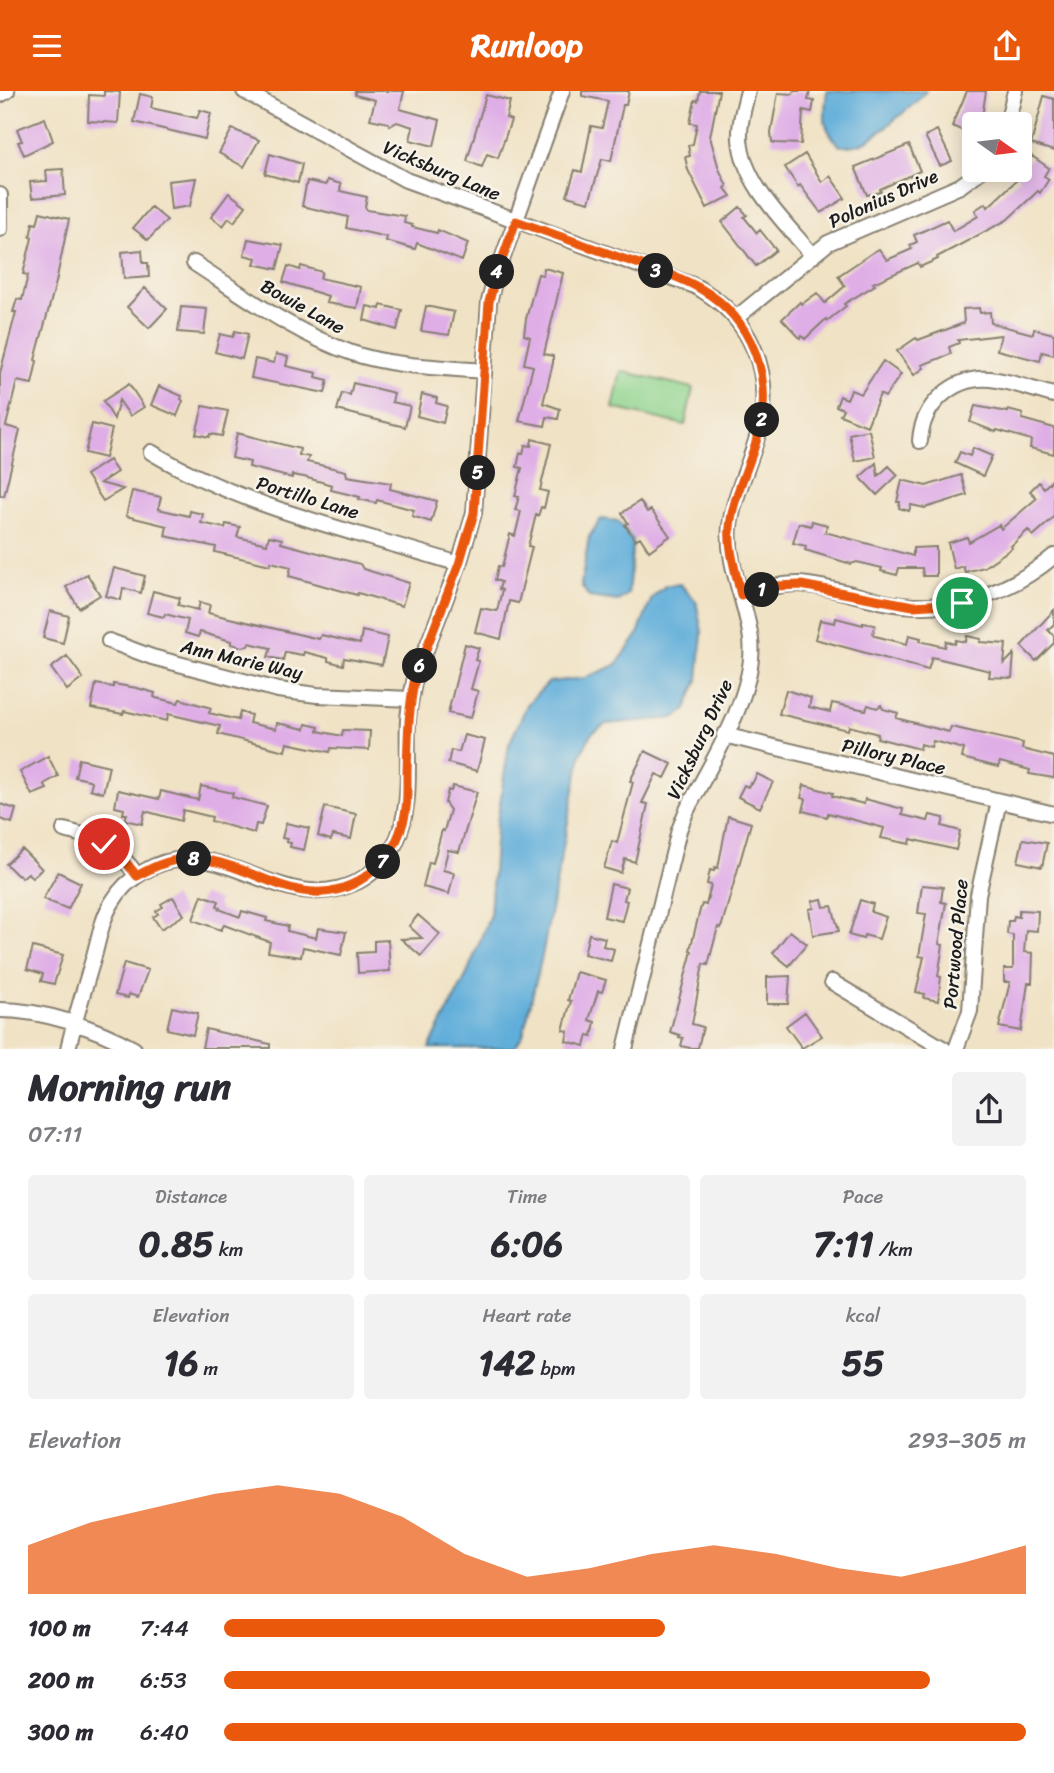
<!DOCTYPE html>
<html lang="en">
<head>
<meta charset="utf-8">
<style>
  body { margin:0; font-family:Sriracha,sans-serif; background:#f2f2f3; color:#2b2b33; height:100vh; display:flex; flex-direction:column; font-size:26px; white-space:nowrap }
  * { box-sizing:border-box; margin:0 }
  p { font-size:23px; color:#7c7c81 }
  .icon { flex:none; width:38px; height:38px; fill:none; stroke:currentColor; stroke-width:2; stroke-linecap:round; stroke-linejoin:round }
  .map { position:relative; height:958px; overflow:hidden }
  .panel { display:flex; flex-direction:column; background:#fff; flex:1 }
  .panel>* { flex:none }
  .needle { width:46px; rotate:104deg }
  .controls { position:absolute; left:962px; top:21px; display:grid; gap:14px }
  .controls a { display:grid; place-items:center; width:70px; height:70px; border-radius:7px; background:#fff; box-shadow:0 4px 18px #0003; font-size:35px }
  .pin { position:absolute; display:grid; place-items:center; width:60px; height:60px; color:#fff; margin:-30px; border:4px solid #fff; border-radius:50%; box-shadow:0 2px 7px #0007 }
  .km { position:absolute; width:35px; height:35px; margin:-18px; border-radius:50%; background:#222; color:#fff; font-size:19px; line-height:35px; text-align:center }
  .round { display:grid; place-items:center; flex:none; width:74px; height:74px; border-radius:7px; background:#f2f2f3 }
  .overview { display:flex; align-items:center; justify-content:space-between; height:119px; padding:0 28px }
  h1 { font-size:38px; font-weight:700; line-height:52px }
  .metrics { display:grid; grid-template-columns:repeat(3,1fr); gap:10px; height:119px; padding:7px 28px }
  .metrics div { display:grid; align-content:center; border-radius:7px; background:#f2f2f3; text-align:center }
  .metrics b { font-size:35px; font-weight:700 }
  .metrics small { font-size:19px; font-weight:400 }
  .metrics p { font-size:19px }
  .chart { height:196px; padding:14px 28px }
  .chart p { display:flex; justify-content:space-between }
  .chart svg { width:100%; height:126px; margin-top:7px; fill:#ea580c; opacity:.7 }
  ul { padding:0 28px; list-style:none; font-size:23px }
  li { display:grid; grid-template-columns:112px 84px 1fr; align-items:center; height:52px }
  li i { height:18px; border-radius:9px; background:#ea580c }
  header { display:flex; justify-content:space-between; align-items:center; height:91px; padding:0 28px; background:#ea580c; color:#fff; font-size:32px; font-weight:700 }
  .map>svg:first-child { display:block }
  .green { fill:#8fd48e; stroke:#567855; stroke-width:2 }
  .water { fill:#61aeda; stroke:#3e657b; stroke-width:2 }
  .building { fill:#dfaee7 }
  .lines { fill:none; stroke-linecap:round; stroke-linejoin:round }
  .street-casing { stroke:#867f70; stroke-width:18 }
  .street { stroke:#fff; stroke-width:14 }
  .route-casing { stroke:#fff; stroke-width:14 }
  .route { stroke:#ea580c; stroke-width:9 }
  .labels { text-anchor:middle; stroke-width:5; stroke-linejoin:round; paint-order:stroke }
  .street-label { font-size:19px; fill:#1c1c1c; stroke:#f7f3e8 }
</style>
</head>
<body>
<header><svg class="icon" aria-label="menu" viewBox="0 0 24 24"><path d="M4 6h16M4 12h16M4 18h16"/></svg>Runloop<svg class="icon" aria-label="share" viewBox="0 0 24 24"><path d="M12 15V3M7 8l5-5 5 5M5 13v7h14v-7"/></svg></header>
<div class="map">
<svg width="1054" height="958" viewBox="0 0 1054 958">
  <rect width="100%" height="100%" fill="#f7f3e8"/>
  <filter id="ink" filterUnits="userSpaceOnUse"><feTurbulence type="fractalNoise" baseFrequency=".0143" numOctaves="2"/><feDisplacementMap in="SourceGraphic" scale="14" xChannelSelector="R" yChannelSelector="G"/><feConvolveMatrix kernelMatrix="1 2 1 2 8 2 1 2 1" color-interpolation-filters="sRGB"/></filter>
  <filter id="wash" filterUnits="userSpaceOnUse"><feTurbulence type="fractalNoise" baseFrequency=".00686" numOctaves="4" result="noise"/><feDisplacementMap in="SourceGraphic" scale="28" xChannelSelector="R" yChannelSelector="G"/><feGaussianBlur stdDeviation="1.57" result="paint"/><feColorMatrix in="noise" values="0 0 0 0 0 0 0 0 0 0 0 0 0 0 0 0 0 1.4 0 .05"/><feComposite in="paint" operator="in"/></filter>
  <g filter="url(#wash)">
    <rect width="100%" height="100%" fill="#f0e2c5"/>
    <path class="green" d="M621 280 693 297 685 334 613 317Z"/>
    <path class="water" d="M827 0H926C924 6 874 46 867 50 858 55 850 55 840 55 821 35 824 26 827 0Z
      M601 428 618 430 633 449 628 503 618 510 589 506 581 494 589 446Z
      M680 493 696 510 702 541 698 589 685 620 674 627 606 633 591 643 581 663 542 865 523 944 514 957H429L467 883 490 824 496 738 509 653 528 612 549 591 585 587 616 574 637 545 652 507 665 495Z"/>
    <g id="blocks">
      <path class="building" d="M104 0 120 1 118 32 88 30 89 4 104 5Z
        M355 0H404L400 18 440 29 434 55 410 49 413 36 397 31 390 35 389 32 370 28 375 9 355 4Z
        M582 0H629L626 14H623L611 70 602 68 589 111 567 105 575 79 582 81 591 35 602 37 608 10 582 5Z
        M700 0H719L710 46 719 78 727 95 725 97 731 105 707 117 688 79 685 66 690 65 688 54 693 53 697 33 690 32 695 9 698 10Z
        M794 0H810L808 9 814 10 812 21 803 19 801 53 775 52 772 51 771 41 778 2 793 3Z
        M967 0H986L983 20 970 43 952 35Z
        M140 3 153 6 151 17 197 27 200 19 211 22 205 48 134 31Z
        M486 4 510 10 506 27 511 29 498 67 487 63 482 76 467 70Z
        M1044 5 1054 8V60L1031 53Z
        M45 27 53 50 24 64 18 51 22 50 17 38Z
        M232 38 259 49 244 76 219 62Z
        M937 39 952 70 940 75 925 45Z
        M909 54 920 80 880 98 881 101 867 104 855 76Z
        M270 63 302 73 298 92 265 83Z
        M805 63 822 91 830 85 845 107 821 122 800 94 798 96 785 76Z
        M1032 65 1049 77 1044 85 1049 88 1040 102 1038 100 1007 129 937 166 938 168 920 176 918 172 873 192 875 194 844 213 846 215 827 230 826 228 805 248 802 245 800 247 782 228 800 211 802 213 817 202 825 212 845 195 838 185 872 162 879 158 887 169 912 158 910 154 917 151 914 144 947 129 953 140 978 125 975 119 986 112 988 116 1019 87 1016 85Z
        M63 78 65 104 32 107 30 91 47 90 46 79Z
        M196 87 190 115 171 118 168 90Z
        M327 89 341 93 340 100 367 106 365 116 367 119 405 125 404 132 412 134V136L437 142 438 139 468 152 462 170 417 152 415 158 386 150 387 146 346 137 348 126 302 115 307 90 326 94Z
        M229 102 246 115 234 131 229 127 223 135 211 126Z
        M151 116 167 129 148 149 133 137Z
        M740 116 747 124 744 126 757 142 760 139 776 159 756 175 722 131Z
        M40 121 69 128 56 191 35 269 37 270 32 293 17 290 6 335 20 339 4 405 0 404V282L16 221H13L17 208 22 209 28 184 23 183 32 147 30 146 33 132 37 133Z
        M248 148 283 154 277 178 254 173 256 167 244 164Z
        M142 159 143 172H148L149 186 124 188 122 161Z
        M288 175 300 179 301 175 322 181 320 187 361 196 357 217 326 212 328 205 283 191Z
        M544 177 563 182 544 263 553 265V272L543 312 560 318 558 328 547 326 545 335 519 330 533 275 524 273 530 246 524 244 526 228 538 183 543 184Z
        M145 197 167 218 149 237 127 216Z
        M381 214 402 219 397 239 364 229 367 215 380 218Z
        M426 215 454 221 449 244 421 240Z
        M181 216 207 218 204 243 178 241Z
        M979 217 980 222 990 221 991 232 1033 243 1034 238 1054 243V264L1042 261 1040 270 997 259 1001 244 958 249 959 252 949 256 951 263 922 274 924 277 914 284 897 260 916 247 918 249 964 232 963 218Z
        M235 240 248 243 242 268 215 261 220 243 233 246Z
        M276 263 288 266 286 275 317 282 316 286 328 289 325 302 251 287 255 268 274 272Z
        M883 270 901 283 885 306 880 303 867 335 840 324 843 318 836 315 840 305 847 308 851 299 861 303Z
        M353 292 394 302 392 311 410 315 405 336 337 319 342 302 350 304Z
        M129 293 144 316 130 325 119 309 114 328 103 310Z
        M159 295 182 305 181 308 183 310 177 325 151 314Z
        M422 303 437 307 436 312 447 315 443 332 417 325Z
        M203 315 228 320 222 345 210 343 209 346 196 343Z
        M975 315 1008 321V319L1023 323 1022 328 1054 337V363L1030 357 1031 349 997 339 996 341 970 331Z
        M92 333 112 338 105 367 85 362Z
        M869 339 875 366 855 370 849 343Z
        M237 342 300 358 299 364 309 366 307 371 346 380 347 385 391 392 390 398 437 410 431 431 412 425 414 419 377 409 376 412 359 408 360 406 331 399 332 394 304 386 292 384V387L249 376 250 371 232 367Z
        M532 348 551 353 540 399 548 401 544 417 541 416 538 425 536 424 528 455 532 456 518 512 509 510 501 548 475 541 481 517 497 520 502 499 499 498 501 491 495 489 498 475 502 476 510 443 515 445 521 420 515 419 519 406 515 405 522 377 517 376 520 362 523 363 525 354 531 355Z
        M973 357 992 365 983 385 955 372 960 361 970 365Z
        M109 369 117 381 100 392 123 398 103 410 86 384Z
        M876 372 878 385 889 375 898 384 877 404 860 386Z
        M961 384 967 404 925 417 911 414 909 420 899 417 900 411H897L902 389 926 395Z
        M1054 387V425L1051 429 1033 445 1028 439 1011 455 1012 457 984 476 965 481 963 475 954 478 948 452 967 446 969 451 999 434 1001 438 1037 407 1030 400 1039 391 1044 397Z
        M132 400 161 406 158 418 189 425 190 420 203 423 201 432 225 437 226 433 240 436 237 446 267 453 269 445 282 448 281 452 360 473 363 478 409 492 402 515 358 502 357 504 289 485 291 476 271 471 270 474 215 461 216 456 165 445 167 435 126 425Z
        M640 410 647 421 651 419 670 445 649 460 640 446 635 449 625 434 628 432 622 422Z
        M812 430 827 434 825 441 913 465V457L936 456V485H923L922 477H899L897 484 881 480 882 477 857 471 851 473 805 459 806 455 793 452 799 432 811 435Z
        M114 477 145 485 141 502 123 497 121 509 106 505Z
        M87 483 100 504 79 517 66 496Z
        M153 500 180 507 178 514 198 519 200 511 210 514 208 522 319 548 321 544 360 553 362 540 388 546 382 574 344 567 343 574 328 570V567L304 561 303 564 285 561 283 569 268 566 271 557 249 552 248 555 243 556 231 553V550L200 541 198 546 185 542 188 529 165 523 164 526 147 522Z
        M1054 519V533L1048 539 1054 545V552L1036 570 1021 555Z
        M50 520 69 525 63 552 43 547Z
        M836 527 863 534V532L875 534 873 543 875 545 907 553 909 544 921 547 920 550 945 556 946 550 955 553 956 549 966 551 967 545 981 548 980 551 1006 553 1004 573 1014 563 1012 587 989 586 990 580 932 566 928 579 815 548 820 529 835 532Z
        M465 553 479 557 475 569 479 570 471 598 478 600 471 627 448 622Z
        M67 565 83 587 67 599 51 577Z
        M96 593 113 596V593L137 597 155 602 154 606 156 607 178 612 180 608 211 617 209 622 238 629 240 621 251 624 249 632 276 638 277 632 305 638 306 633 319 636 318 640 342 645 343 639 370 640 369 659 331 657 330 661 287 652 285 660 218 643 220 635 168 623 167 630 124 620 123 623 91 617Z
        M786 599 811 607 809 616 830 621 832 612 866 619 868 614 877 617 881 614 883 618 898 622 896 627 949 641 951 636 1023 652 1022 658 1054 666V687L1029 683 1030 679 1000 671 998 676 962 667 964 658 933 650 931 656 921 653 920 658 877 647 878 643 849 635 848 639 779 623Z
        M464 644 485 649 477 680 448 672 451 659 459 661Z
        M645 660 672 673 665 687 656 683 642 712 648 713 635 771 625 768 621 782 604 777 612 750 617 752 633 691 630 690Z
        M48 665 58 685 44 693 47 698 32 704 20 681Z
        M79 668 109 675 103 702 90 698 92 691 89 689 75 686Z
        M757 683 773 691 760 717 738 706 744 694 748 696 750 692 752 693Z
        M804 694 833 702 832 705 864 713 865 708 903 718 902 724 928 730 930 724 944 727 942 735 960 740 956 759 911 748 910 753 881 747 884 737 828 722 827 726 803 720 806 708 801 707Z
        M201 695 233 702 232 706 267 715 261 734 256 733 254 742 211 730 212 726 183 719 181 730 145 720 142 733 125 729 127 723H123L124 718 115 716 118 699 159 708 161 700 198 709Z
        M453 695 477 701 459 761 448 759 443 779 454 782 449 803 423 796 429 771 433 772 442 739 444 740 450 719 445 712 448 699 451 700Z
        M0 713 16 718 12 732 0 728Z
        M325 716 356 723 351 748 333 744 331 749 318 745Z
        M728 725 751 732 721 837 718 836 708 874 703 873 692 933 703 936 698 957H690L681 955 683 947 679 946 680 944 670 941 692 860 690 859 700 819 702 813 706 814 711 794 707 793 710 779 714 780 715 776 718 777Z
        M286 732 309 737 304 759 290 756 291 752 286 751 287 748 282 747Z
        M1023 748 1047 752 1042 776 1018 771Z
        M22 758 42 778 32 787 28 782 22 787 18 783 17 784 6 773Z
        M58 781 81 792 68 818 43 808Z
        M611 793 627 797 624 809 627 810 622 830 604 826Z
        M922 794 943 796 941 811 946 812 939 853 943 854 938 885 941 886 938 910 924 907 925 903 916 901 924 866 919 865 926 823 918 822Z
        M202 804 219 810 217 815 220 816 219 818 240 826 242 820 267 827 266 830 288 835 287 840 316 847 318 837 346 841 341 864 303 856 301 866 268 861 270 851 224 834 221 839 193 829Z
        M173 806 184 824 161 838 153 826 158 823 156 820 163 816 161 813Z
        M822 808 824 816 832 815 839 840 813 844 809 818 814 817 812 810Z
        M860 809 873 813 871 821 886 826 879 848 864 844 863 848 849 844Z
        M1019 819 1038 820 1037 840 1026 839 1024 861 1033 862 1032 892H1028L1021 940 999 936 1010 891H1004V878H1013V844L1007 843 1008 830H1013L1014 825 1019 826Z
        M418 824 440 843 421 865 401 848 422 847 409 835Z
        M790 840 807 853 789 875 773 862Z
        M589 843 605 847 603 855 614 858 611 870 584 863Z
        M388 849 390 880 358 882 357 862 374 861V850Z
        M33 856 63 864 54 893 41 890 43 883 27 878Z
        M124 872 148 879 138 906 129 903 128 907 115 904Z
        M576 881 606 889 602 901 598 900 589 929 595 931 592 945 588 944 585 955 566 950 568 940 563 939 571 910 568 909Z
        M790 885 788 913H767V886Z
        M172 916 198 922 193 944 167 938Z
        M805 921 822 945 802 957 786 935Z
        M206 938 270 953V957H202Z"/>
    </g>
  </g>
  <g filter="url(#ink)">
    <use href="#blocks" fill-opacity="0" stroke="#867f70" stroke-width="2"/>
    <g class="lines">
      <defs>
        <path id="street" d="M244 0 406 89 695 195C751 225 775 283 758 343 750 374 734 403 730 435 726 473 747 512 751 549 757 602 709 675 686 721L679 739 625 958
          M748 0C744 16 739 32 740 48 743 93 785 131 813 165
          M0 4 7 0
          M1007 33 1015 0
          M0 104V138
          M194 172C245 205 294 242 352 262 394 276 440 276 484 280
          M736 227 828 152 960 95 982 79
          M920 350C922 314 953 285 990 288 1011 290 1033 299 1054 304
          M151 361C244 417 356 441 459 473
          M741 504C760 499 779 493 799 493 828 495 856 505 884 511 946 524 1006 505 1054 465
          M109 550 152 566 278 599 317 604 411 608
          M724 644 1054 723
          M64 739C94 746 120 757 137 785
          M832 891 944 958
          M0 919C43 919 97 937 134 958
          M68 958C75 927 85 896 94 865 99 847 102 827 113 810 120 798 131 788 143 781 220 735 278 829 357 791 372 783 387 770 394 755 414 716 406 670 408 629 409 615 412 601 415 587L459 473 474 422 489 211 494 191 562 0
          M956 958 970 920 978 804 999 710"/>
      </defs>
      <use href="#street" class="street-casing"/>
      <use href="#street" class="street"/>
    </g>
  </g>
  <g class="lines" filter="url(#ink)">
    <defs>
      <path id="route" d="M104 753 121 765 137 785C156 774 175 766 198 768 257 773 305 827 365 786 383 773 396 756 402 735 408 718 407 700 407 682 408 650 408 619 415 587L459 473 474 422 489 211 494 191 516 130C551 142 586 155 621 167 648 176 677 184 701 198 753 228 774 288 758 344 750 375 733 404 730 436 728 458 736 482 741 504L776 495 801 494 913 515 962 512"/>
    </defs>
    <use href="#route" class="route-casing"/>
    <use href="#route" class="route"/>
  </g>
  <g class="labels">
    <g class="street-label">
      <text transform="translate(442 79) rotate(23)" y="7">Vicksburg Lane</text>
      <text transform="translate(883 107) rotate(-24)" y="7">Polonius Drive</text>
      <text transform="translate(303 215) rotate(29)" y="7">Bowie Lane</text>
      <text transform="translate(308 406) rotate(17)" y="7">Portillo Lane</text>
      <text transform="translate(242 568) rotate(13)" y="7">Ann Marie Way</text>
      <text transform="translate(699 648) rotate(-65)" y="7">Vicksburg Drive</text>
      <text transform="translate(894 665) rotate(13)" y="7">Pillory Place</text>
      <text transform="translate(955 853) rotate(-85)" y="7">Portwood Place</text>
    </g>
  </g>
</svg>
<div class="controls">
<a><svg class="needle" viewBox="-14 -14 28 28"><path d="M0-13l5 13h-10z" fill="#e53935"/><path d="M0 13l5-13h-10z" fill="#7c7c81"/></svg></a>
</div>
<div class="pin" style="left:962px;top:512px;background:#1e9e55"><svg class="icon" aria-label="arrive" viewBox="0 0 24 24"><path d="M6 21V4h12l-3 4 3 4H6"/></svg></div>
<div class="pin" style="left:104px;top:753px;background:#d93025"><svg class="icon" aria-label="check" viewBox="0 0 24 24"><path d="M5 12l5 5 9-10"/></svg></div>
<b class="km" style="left:762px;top:499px">1</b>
<b class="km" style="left:762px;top:329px">2</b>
<b class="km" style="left:656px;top:180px">3</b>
<b class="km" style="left:497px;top:181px">4</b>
<b class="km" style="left:478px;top:382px">5</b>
<b class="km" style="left:420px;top:575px">6</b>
<b class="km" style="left:383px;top:771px">7</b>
<b class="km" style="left:194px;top:768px">8</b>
</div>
<section class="panel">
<div class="overview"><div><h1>Morning run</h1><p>07:11</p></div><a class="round"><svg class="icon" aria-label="share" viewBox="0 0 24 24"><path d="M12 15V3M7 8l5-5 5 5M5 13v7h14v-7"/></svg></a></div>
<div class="metrics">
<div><p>Distance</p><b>0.85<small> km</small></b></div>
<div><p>Time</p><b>6:06</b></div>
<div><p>Pace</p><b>7:11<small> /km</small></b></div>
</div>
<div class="metrics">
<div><p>Elevation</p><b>16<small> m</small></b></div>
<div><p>Heart rate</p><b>142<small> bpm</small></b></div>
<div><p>kcal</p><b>55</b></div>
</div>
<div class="chart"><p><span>Elevation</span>293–305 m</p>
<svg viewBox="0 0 160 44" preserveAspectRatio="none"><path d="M0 44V27L10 19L20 14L30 9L40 6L50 9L60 17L70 30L80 38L90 35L100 30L110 27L120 30L130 35L140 38L150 33L160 27V44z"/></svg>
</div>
<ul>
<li><b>100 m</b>7:44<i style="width:55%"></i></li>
<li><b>200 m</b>6:53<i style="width:88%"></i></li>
<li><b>300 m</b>6:40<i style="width:100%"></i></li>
</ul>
</section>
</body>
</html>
